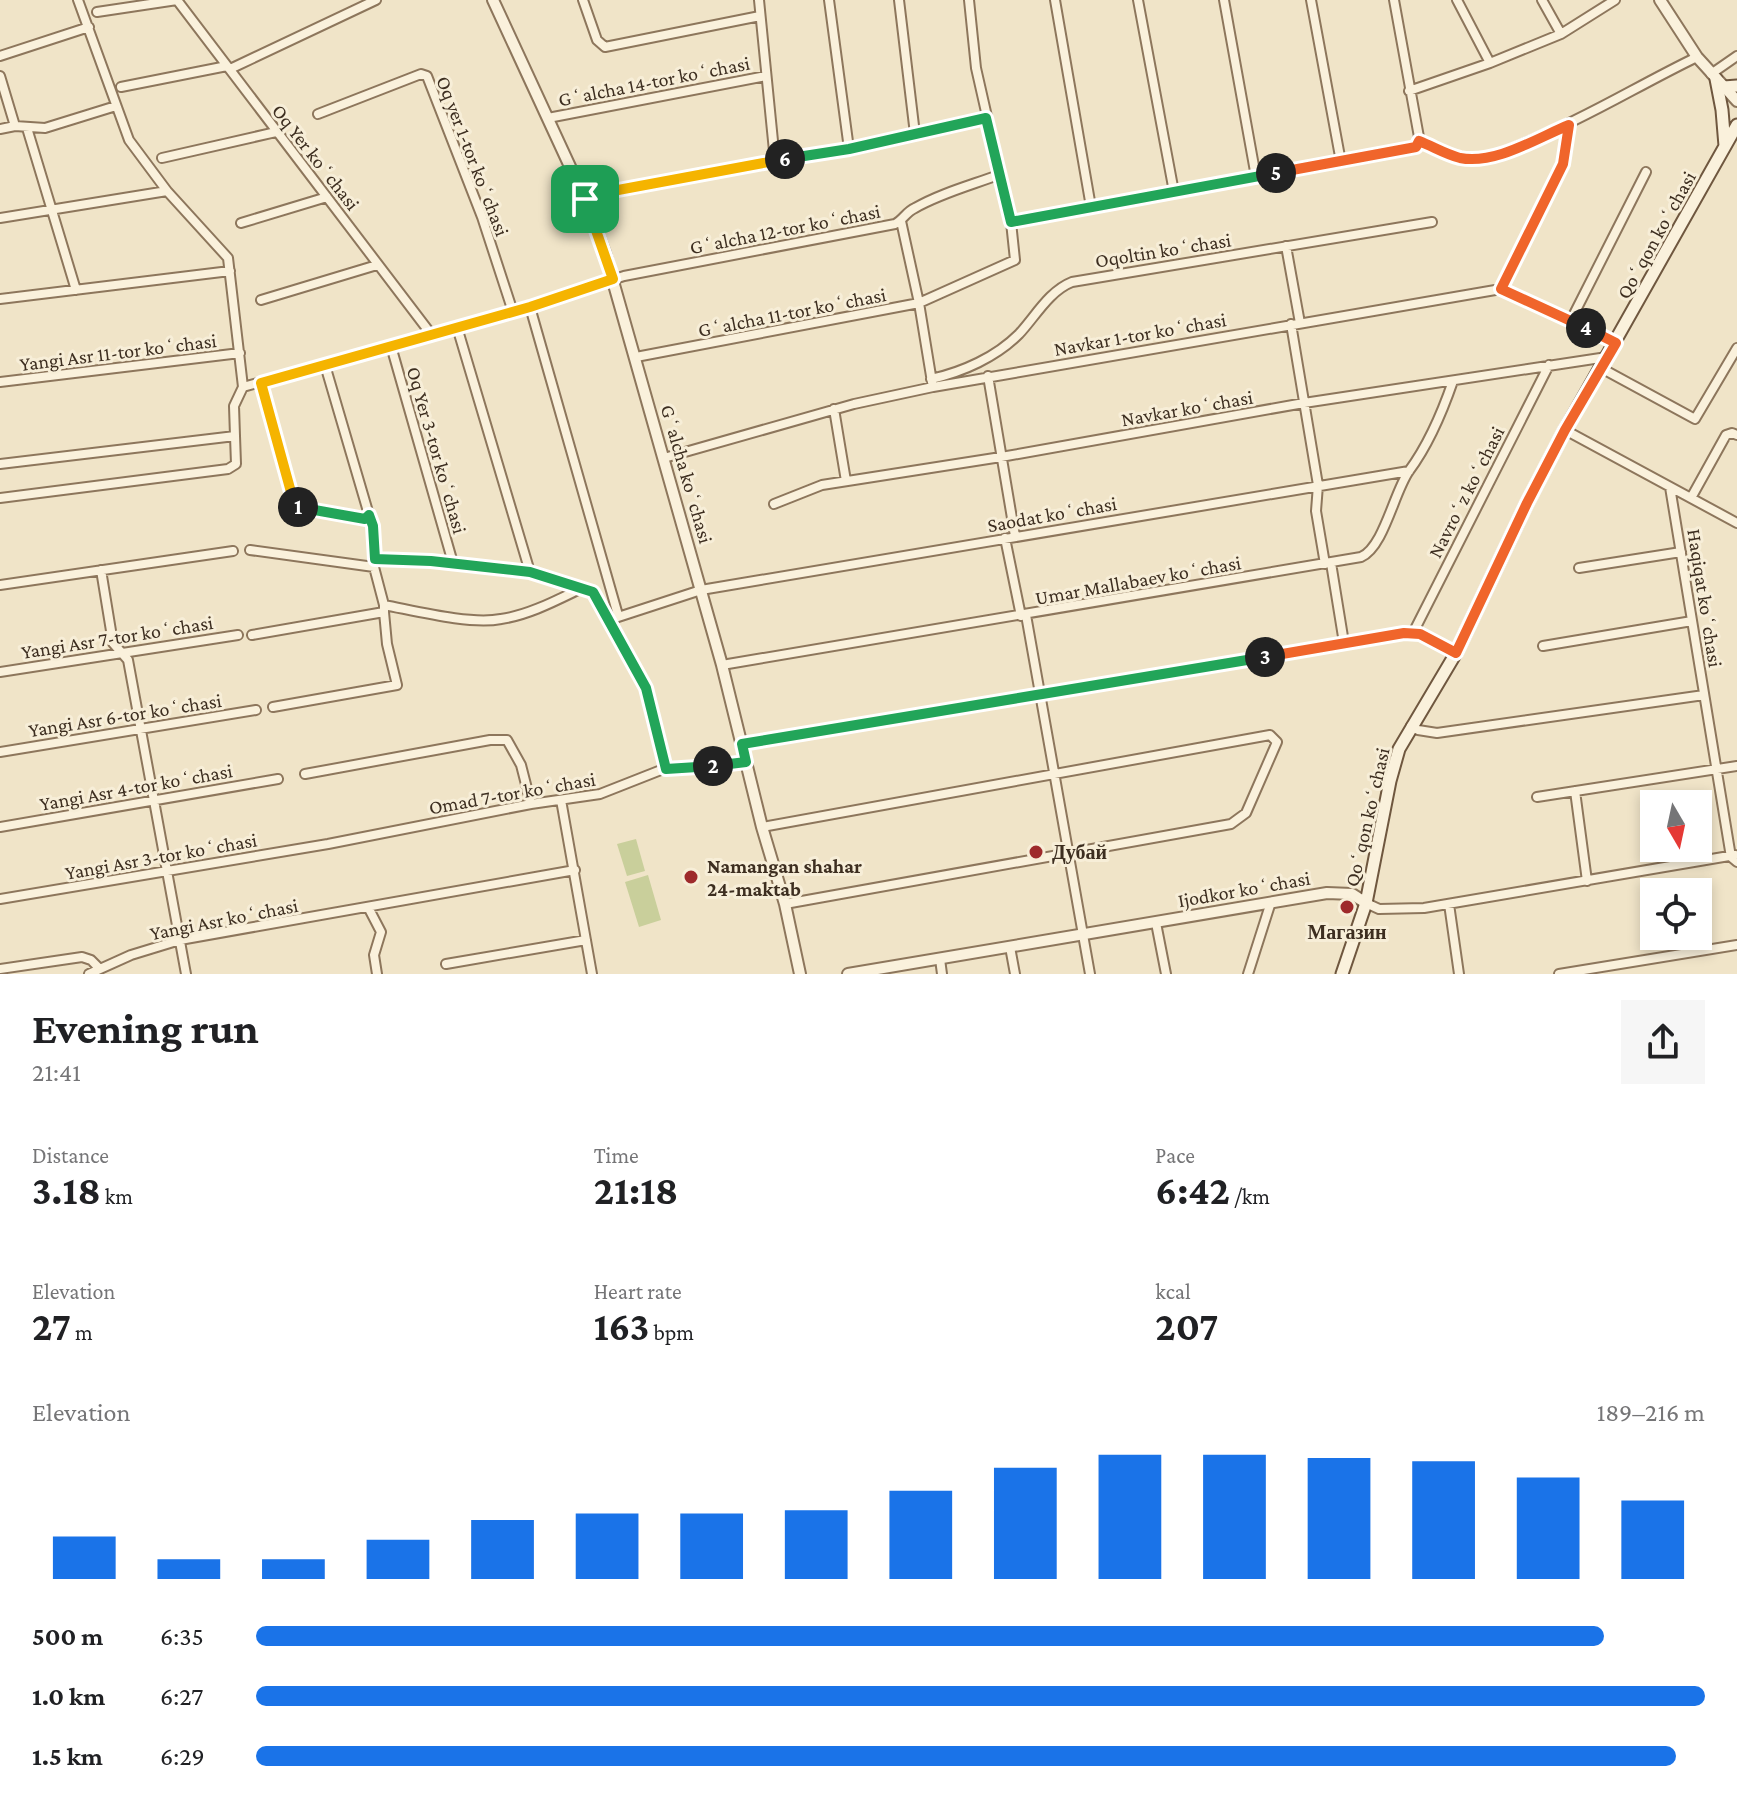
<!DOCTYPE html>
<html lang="en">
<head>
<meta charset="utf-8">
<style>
  body { margin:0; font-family:"Crimson Pro",serif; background:#f6f6f6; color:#202124; height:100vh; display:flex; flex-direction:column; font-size:30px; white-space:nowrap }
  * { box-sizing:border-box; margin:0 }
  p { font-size:26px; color:#757577 }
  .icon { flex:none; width:44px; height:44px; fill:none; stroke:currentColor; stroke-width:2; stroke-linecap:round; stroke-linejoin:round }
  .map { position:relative; height:974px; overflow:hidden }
  .side { display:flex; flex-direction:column; background:#fff; flex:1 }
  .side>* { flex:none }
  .needle { width:52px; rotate:171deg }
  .tools { position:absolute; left:1640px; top:790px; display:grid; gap:16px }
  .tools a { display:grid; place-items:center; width:72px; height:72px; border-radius:0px; background:#fff; box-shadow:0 4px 12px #0003; font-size:40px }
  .pin { position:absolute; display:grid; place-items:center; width:68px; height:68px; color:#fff; margin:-34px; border-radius:16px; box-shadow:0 4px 12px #0006 }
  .km { position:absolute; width:40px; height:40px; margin:-20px; border-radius:50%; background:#222; color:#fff; font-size:22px; line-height:40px; text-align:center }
  .round { display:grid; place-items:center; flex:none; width:84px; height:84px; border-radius:0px; background:#f6f6f6 }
  .headline { display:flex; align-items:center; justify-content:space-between; height:136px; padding:0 32px }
  h1 { font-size:44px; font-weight:700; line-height:60px }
  .stats { display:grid; grid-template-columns:repeat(3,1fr); gap:12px; height:136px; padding:8px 32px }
  .stats div { display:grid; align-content:center }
  .stats b { font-size:40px; font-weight:700 }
  .stats small { font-size:22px; font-weight:400 }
  .stats p { font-size:22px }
  .chart { height:224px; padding:16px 32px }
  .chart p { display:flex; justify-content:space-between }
  .chart svg { width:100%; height:144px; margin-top:8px; stroke:#1a73e8; stroke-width:6 }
  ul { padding:0 32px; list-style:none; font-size:26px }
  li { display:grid; grid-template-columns:128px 96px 1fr; align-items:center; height:60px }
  li i { height:20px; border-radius:10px; background:#1a73e8 }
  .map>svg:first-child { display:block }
  .grass { fill:#c9cf9b }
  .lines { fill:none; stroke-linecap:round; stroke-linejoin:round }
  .minor-casing { stroke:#8d765c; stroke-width:12 }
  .tertiary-casing { stroke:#8d765c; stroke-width:14 }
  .secondary-casing { stroke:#6f573f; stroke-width:15 }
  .minor { stroke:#faf1dc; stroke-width:8 }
  .tertiary { stroke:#faf1dc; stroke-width:10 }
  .secondary { stroke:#faf1dc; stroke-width:11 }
  .split-1-casing { stroke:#fff; stroke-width:16 }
  .split-2-casing { stroke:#fff; stroke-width:16 }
  .split-3-casing { stroke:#fff; stroke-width:16 }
  .split-4-casing { stroke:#fff; stroke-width:16 }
  .split-5-casing { stroke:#fff; stroke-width:16 }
  .split-6-casing { stroke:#fff; stroke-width:16 }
  .split-7-casing { stroke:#fff; stroke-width:16 }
  .split-1 { stroke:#f5b400; stroke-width:10 }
  .split-2 { stroke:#22a559; stroke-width:10 }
  .split-3 { stroke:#22a559; stroke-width:10 }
  .split-4 { stroke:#f0652b; stroke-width:10 }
  .split-5 { stroke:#f0652b; stroke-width:10 }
  .split-6 { stroke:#22a559; stroke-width:10 }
  .split-7 { stroke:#f5b400; stroke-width:10 }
  .poi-dot { fill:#9e2a2b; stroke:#f7eed8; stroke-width:3 }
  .labels { text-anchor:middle; stroke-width:6; stroke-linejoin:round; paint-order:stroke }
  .street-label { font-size:20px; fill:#3d2e20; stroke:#f7eed8 }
  .poi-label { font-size:20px; font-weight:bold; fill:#3d2e20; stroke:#f7eed8; text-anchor:start }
</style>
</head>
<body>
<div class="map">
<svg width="1737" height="974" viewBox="0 0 1737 974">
  <rect width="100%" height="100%" fill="#f0e4c8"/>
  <path class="grass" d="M636 839 645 871 627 876 617 844Z
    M648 875 661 920 639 927 625 882Z"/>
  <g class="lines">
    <defs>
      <path id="minor" d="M177 0 431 334
        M583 0 597 40 605 47 760 16
        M759 0 775 161
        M829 0 849 149
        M899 0 915 134
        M1055 0 1091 207
        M1138 0 1174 192
        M1224 0 1256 177
        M1311 0 1341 162
        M1457 0 1490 63
        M1542 0 1561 34
        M97 12 177 0
        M0 56 89 27
        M230 69 376 0
        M1711 74 1737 56
        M0 76 15 126
        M121 87 227 66
        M1409 91 1490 63 1561 34 1615 0
        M318 114 421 74 427 76 482 217 513 312
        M548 118 766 76
        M27 128 76 290
        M0 129 15 126 45 128 116 106
        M1419 141C1435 147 1448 157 1465 159 1487 161 1510 150 1530 141 1588 117 1641 84 1697 57
        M162 158 276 132
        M585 199 602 193 849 149 986 118
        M0 218 167 191
        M1011 222 1416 147 1419 137 1394 0
        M241 223 327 197
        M1286 246 1300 323
        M1501 289 1563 164 1569 125
        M0 299 230 271
        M261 300 377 265
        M530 307 618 615
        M1571 320 1646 172
        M1291 324 1318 485 1316 511 1325 564
        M457 327 530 572
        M391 346 453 563
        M636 357 919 303 901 221
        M1601 368 1695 419 1737 348
        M988 376 1015 536
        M931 379C963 372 996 357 1019 334 1035 317 1049 291 1072 282L1432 222
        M0 382 240 353
        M932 382 919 303 1015 260 1011 222 976 68 969 0
        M261 383 296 506 307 510 365 519 369 515 325 365
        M243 387 530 307 624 276 895 224C903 220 906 212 915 208 941 193 972 185 1001 174
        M834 409 846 481
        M1565 430 1737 523
        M664 458 854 404 933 387 1501 289 1616 343
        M0 464 235 436 234 406 243 387 228 258 167 191 129 140 78 0
        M1670 487 1731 857 1737 862
        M0 498 228 469 236 464 235 436
        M1691 498 1726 435 1732 433 1737 435
        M774 504 822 485 1001 457 1304 403 1607 357
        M369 515 373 526 375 561
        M1005 538 1021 616
        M250 550 374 567 384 605
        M375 559 453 563 530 572 581 588
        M1331 563 1344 643
        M1579 568 1681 552
        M101 570 113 643 128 660 186 974
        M0 585 233 551
        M1026 615 1090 974
        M609 620 646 688 666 769
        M1413 633 1549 365
        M252 635 384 612V605C416 611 470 625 501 619 529 615 557 600 582 588L593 592 609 620 701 590 1409 471
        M1543 646 1692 621
        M722 665 1361 557C1384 547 1394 492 1409 471 1429 444 1442 413 1453 381
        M0 672 238 635
        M273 707 397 685 387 644 384 612
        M1411 726 1418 730 1437 733 1704 695
        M742 744 1404 633 1420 634 1456 653
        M0 752 256 710
        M305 774 490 740H507L521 765 531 804
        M1575 791 1587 881
        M1537 797 1737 766
        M561 800 592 974
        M0 827 278 779
        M762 827 1270 735 1277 742 1246 813 1231 824 785 904
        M0 899 328 844 531 804 600 794 661 770 746 762
        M1366 903 1379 909 1424 908 1735 855
        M1449 904 1459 974
        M368 907 381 932 374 955 377 974
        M1156 923 1166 974
        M1010 947 1015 974
        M940 959 942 974
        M446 964 586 940
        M0 969 82 957 91 960 100 969
        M89 974 131 955 180 940 575 870
        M1248 974 1271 902
        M1559 974 1737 945"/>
      <path id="tertiary" d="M493 0 585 199 605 253 722 665 762 827 785 904 800 974
        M1660 0 1697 57 1737 101
        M848 974 1327 893 1352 894 1366 903"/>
      <path id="secondary" d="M1716 79 1722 110 1725 146
        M1724 87 1737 86
        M1342 974 1366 903 1390 781 1399 749 1456 653 1527 503 1565 430 1737 125"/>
    </defs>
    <use href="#minor" class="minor-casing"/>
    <use href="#tertiary" class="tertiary-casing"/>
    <use href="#secondary" class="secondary-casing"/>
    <use href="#minor" class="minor"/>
    <use href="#tertiary" class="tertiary"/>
    <use href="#secondary" class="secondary"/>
  </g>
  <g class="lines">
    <defs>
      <path id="split-1" d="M298 507 291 492 261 383 530 307 613 279 585 199"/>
      <path id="split-2" d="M298 507 365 519 369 515 373 526 375 559 431 561 530 572 593 592 646 688 666 769 713 766"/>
      <path id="split-3" d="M713 766 746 762 742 744 1265 657"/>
      <path id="split-4" d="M1265 657 1404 633 1420 634 1456 653 1527 503 1565 430 1616 343 1586 328"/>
      <path id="split-5" d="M1276 173 1416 147 1419 141C1434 147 1445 154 1460 158 1495 165 1537 138 1569 125L1563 164 1501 289 1586 328"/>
      <path id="split-6" d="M785 159 849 149 986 118 1011 222 1276 173"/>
      <path id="split-7" d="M585 199 602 193 785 159"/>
    </defs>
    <use href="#split-1" class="split-1-casing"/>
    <use href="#split-2" class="split-2-casing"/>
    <use href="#split-3" class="split-3-casing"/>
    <use href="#split-4" class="split-4-casing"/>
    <use href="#split-5" class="split-5-casing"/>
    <use href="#split-6" class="split-6-casing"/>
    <use href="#split-7" class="split-7-casing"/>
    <use href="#split-1" class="split-1"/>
    <use href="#split-2" class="split-2"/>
    <use href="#split-3" class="split-3"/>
    <use href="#split-4" class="split-4"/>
    <use href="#split-5" class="split-5"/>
    <use href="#split-6" class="split-6"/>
    <use href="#split-7" class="split-7"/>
  </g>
  <g class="poi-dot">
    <circle cx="1036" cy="852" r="8"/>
    <circle cx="691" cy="877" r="8"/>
    <circle cx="1347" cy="907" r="8"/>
  </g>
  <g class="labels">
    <g class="street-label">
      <text transform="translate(654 81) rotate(-11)" y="7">Gʻalcha 14-tor koʻchasi</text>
      <text transform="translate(473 156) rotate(69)" y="7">Oq yer 1-tor koʻchasi</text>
      <text transform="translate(316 157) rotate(52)" y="7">Oq Yer koʻchasi</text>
      <text transform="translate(785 229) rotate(-11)" y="7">Gʻalcha 12-tor koʻchasi</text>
      <text transform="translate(1656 235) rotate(-61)" y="7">Qoʻqon koʻchasi</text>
      <text transform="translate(1163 250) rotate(-9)" y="7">Oqoltin koʻchasi</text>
      <text transform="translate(792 312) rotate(-11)" y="7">Gʻalcha 11-tor koʻchasi</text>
      <text transform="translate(1140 334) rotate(-10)" y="7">Navkar 1-tor koʻchasi</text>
      <text transform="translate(118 352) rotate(-7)" y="7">Yangi Asr 11-tor koʻchasi</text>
      <text transform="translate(1187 408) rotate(-10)" y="7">Navkar koʻchasi</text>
      <text transform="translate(437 450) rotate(74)" y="7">Oq Yer 3-tor koʻchasi</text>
      <text transform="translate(687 474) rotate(74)" y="7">Gʻalcha koʻchasi</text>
      <text transform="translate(1466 492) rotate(-63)" y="7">Navroʻz koʻchasi</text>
      <text transform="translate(1052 514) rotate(-10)" y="7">Saodat koʻchasi</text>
      <text transform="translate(1138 580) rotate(-10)" y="7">Umar Mallabaev koʻchasi</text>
      <text transform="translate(1705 598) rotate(81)" y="7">Haqiqat koʻchasi</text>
      <text transform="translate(117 637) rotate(-9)" y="7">Yangi Asr 7-tor koʻchasi</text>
      <text transform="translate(125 715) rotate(-9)" y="7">Yangi Asr 6-tor koʻchasi</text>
      <text transform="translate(136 787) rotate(-10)" y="7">Yangi Asr 4-tor koʻchasi</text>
      <text transform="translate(512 793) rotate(-10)" y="7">Omad 7-tor koʻchasi</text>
      <text transform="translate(1367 817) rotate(-77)" y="7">Qoʻqon koʻchasi</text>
      <text transform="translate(161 856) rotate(-10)" y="7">Yangi Asr 3-tor koʻchasi</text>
      <text transform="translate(1244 889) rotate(-10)" y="7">Ijodkor koʻchasi</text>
      <text transform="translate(224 919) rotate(-11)" y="7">Yangi Asr koʻchasi</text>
    </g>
    <g class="poi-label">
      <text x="1052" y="859">Дубай</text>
      <text x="707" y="873">Namangan shahar<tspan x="707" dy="23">24-maktab</tspan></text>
      <text x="1347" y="939" text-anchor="middle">Магазин</text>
    </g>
  </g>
</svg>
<div class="tools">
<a><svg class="needle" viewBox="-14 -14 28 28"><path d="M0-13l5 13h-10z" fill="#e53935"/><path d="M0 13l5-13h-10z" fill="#757577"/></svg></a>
<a><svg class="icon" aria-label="locate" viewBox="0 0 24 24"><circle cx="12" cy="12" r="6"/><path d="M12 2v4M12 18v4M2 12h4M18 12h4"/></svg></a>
</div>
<div class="pin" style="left:585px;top:199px;background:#1e9e55"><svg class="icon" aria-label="arrive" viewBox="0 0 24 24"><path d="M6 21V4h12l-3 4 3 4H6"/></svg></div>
<b class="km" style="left:298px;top:507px">1</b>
<b class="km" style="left:713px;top:766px">2</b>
<b class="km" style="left:1265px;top:657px">3</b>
<b class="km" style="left:1586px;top:328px">4</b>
<b class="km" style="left:1276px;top:173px">5</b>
<b class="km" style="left:785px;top:159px">6</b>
</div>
<section class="side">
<div class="headline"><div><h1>Evening run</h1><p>21:41</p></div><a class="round"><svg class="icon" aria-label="share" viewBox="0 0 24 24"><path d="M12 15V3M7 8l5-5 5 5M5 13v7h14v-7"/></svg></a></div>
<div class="stats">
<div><p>Distance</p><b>3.18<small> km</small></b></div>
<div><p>Time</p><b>21:18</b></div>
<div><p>Pace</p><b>6:42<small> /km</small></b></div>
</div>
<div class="stats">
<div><p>Elevation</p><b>27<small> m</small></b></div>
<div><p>Heart rate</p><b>163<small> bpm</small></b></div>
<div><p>kcal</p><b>207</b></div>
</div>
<div class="chart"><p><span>Elevation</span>189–216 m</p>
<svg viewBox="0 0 160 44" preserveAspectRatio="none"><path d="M5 44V31M15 44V38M25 44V38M35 44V32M45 44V26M55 44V24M65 44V24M75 44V23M85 44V17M95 44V10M105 44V6M115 44V6M125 44V7M135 44V8M145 44V13M155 44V20"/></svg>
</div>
<ul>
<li><b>500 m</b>6:35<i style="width:93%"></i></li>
<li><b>1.0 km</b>6:27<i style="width:100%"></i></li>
<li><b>1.5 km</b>6:29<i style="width:98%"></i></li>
</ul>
</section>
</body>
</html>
